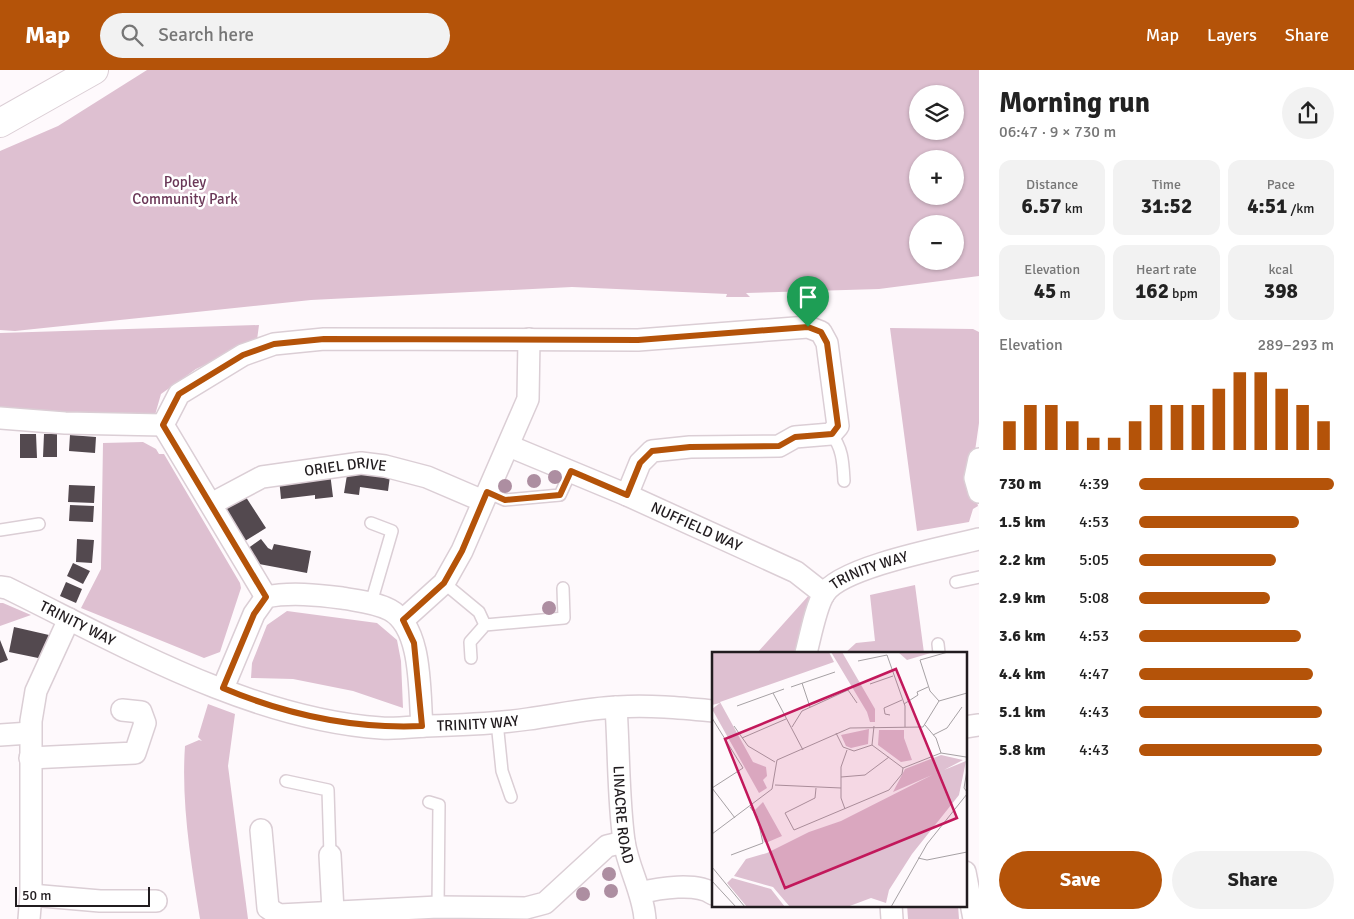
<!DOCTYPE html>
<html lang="en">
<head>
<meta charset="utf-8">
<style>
  body { margin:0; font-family:Signika,sans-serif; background:#f2f2f2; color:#222; height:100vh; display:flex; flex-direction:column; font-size:19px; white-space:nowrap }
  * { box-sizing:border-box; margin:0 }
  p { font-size:16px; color:#767676 }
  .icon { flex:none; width:28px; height:28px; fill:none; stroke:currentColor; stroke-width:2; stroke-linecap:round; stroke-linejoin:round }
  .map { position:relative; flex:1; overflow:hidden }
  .sheet { display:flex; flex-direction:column; background:#fff; width:375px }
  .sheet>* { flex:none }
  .buttons { position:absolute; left:909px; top:15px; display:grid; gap:10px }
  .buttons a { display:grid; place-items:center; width:55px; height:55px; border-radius:50%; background:#fff; box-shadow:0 1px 4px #0004; font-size:25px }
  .scale { position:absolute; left:15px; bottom:12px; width:135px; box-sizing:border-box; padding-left:5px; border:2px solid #211c1f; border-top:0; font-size:14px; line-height:18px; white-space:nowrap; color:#211c1f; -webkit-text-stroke:4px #fff; paint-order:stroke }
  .pin { position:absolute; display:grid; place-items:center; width:42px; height:42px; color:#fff; margin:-51px -21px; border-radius:50% 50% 50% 0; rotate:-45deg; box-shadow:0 0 5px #0007 }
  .pin .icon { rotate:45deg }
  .round { display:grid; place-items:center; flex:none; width:52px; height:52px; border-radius:26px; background:#f2f2f2 }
  .summary { display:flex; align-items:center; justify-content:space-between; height:85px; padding:0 20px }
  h1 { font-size:28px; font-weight:700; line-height:38px }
  .figures { display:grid; grid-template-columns:repeat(3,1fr); gap:8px; height:85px; padding:5px 20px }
  .figures div { display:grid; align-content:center; border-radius:12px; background:#f2f2f2; text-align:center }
  .figures b { font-size:21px; font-weight:700 }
  .figures small { font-size:14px; font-weight:400 }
  .figures p { font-size:14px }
  .chart { height:140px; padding:10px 20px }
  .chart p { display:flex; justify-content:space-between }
  .chart svg { width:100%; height:90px; margin-top:5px; stroke:#b45309; stroke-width:6 }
  .cta { display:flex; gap:10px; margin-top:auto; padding:10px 20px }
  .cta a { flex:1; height:58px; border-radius:30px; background:#b45309; color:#fff; font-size:20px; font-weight:700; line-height:58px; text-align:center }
  .cta a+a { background:#f2f2f2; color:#222 }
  ul { padding:0 20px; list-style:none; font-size:16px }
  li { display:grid; grid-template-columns:80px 60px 1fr; align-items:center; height:38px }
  li i { height:12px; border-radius:6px; background:#b45309 }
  header { display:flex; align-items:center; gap:30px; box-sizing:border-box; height:70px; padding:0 25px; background:#b45309; color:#fff }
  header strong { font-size:24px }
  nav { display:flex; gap:28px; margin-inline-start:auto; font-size:18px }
  .search { width:350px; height:45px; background:#f2f2f2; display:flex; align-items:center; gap:12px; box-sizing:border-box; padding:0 18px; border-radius:28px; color:#767676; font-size:19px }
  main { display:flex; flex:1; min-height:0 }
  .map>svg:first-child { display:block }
  .green { fill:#dec0d1; fill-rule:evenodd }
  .building { fill:#53494f }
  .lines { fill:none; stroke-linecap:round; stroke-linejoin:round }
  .service-casing { stroke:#dbced5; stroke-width:14 }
  .minor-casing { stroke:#dbced5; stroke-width:24 }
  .tertiary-casing { stroke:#dbced5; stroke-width:30 }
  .service { stroke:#fff; stroke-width:11 }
  .minor { stroke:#fff; stroke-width:21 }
  .tertiary { stroke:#fff; stroke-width:28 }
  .tree { fill:#ad8ea1 }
  .route-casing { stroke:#fff; stroke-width:10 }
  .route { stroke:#b45309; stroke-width:6 }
  .labels { text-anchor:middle; stroke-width:5; stroke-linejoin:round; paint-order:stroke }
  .park-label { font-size:15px; fill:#6a3757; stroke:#fff }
  .street-label { font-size:15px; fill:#211c1f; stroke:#fff }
  .inset-road { fill:none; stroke:#a6a1a4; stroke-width:1 }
  .view { fill:#c2185b; fill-opacity:0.15; stroke:#c2185b; stroke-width:2.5 }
  .inset-edge { fill:none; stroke:#211c1f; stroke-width:2.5 }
</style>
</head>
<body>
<header>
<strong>Map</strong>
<div class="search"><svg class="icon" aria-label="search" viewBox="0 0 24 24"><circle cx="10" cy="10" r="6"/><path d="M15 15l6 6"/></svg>Search here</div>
<nav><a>Map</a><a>Layers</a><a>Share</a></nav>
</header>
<main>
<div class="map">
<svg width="979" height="849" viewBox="0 0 979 849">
  <rect width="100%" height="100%" fill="#fef9fc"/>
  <path class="green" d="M147 0H979V206L879 219 746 223 750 227H726L727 224 572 217 311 230 15 261 0 260V81L58 56ZM918 24H955V61H918ZM918 89H955V126H918ZM918 154H955V191H918Z
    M259 255 257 270 196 299 161 324 155 345 0 342V263Z
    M890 258 973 259 979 262V353L971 409 978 436 973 439 969 452 917 461Z
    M143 372 156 379 159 384H164L240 513 241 518 220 582 204 588 81 538 101 499 103 373Z
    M915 515 924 583H845L856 573 875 571 870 525Z
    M810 524 815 535 801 583H757Z
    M0 533H3L31 545 0 556Z
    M287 541 377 553 397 570 401 591 403 638 353 621 293 609 251 608 252 593 267 555Z
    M208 634 235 644 228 696 248 849H200C191 792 181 733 185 676L199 670 202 671 198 667Z
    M907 835H958L959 849H908Z"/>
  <path class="building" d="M20 364H36L37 388H20Z
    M44 364H57V387H43Z
    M70 365 96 367 95 383 69 381Z
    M348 399 390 406 388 421 360 417 359 425 344 423Z
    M330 403 333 427 315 429V425L281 429 279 408Z
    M69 415 95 416 94 433 68 432Z
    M242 421 266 458 245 471 222 434Z
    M70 435 94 436 93 452 69 451Z
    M77 469 94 470 92 493 76 492Z
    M261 469 268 478 272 480 274 474 311 481 307 503 259 494 247 479Z
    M73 493 90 501 83 514 67 506Z
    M66 512 82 519 76 533 60 526Z
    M14 557 49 565 43 589 9 582Z
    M0 570 8 590 0 593Z"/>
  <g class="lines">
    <defs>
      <path id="service" d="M831 364C843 378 843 394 844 411
        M487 422 505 430 560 425 571 401
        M0 460 39 454
        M956 512 979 507
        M444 513 479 542 485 555
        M371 533 392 461 371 453
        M938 574 939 583
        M471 588 470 572 485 555 564 548 563 518
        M497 652 502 701 511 727
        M286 711 328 720 330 785
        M429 732 439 735 438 837"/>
      <g id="minor">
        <path d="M0 348 65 353 163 355"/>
        <path d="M163 355 179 324 243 285 274 274 324 269 638 270 808 257 821 262 827 273 838 356 831 364 795 367 779 376 690 377 652 381 640 393 627 425"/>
        <path d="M163 355 266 527"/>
        <path id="s1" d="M509 376 627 425 796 502 824 524"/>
        <path d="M979 389 975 408 979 422"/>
        <path id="s2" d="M211 434 262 407 361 393 385 396 427 407 483 431"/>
        <path id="s3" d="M0 517 7 518C123 575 250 649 381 658 396 659 411 657 426 656 460 655 495 654 528 649 558 645 588 638 618 637 650 635 681 638 713 641"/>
        <path d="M403 550 444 513 462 481 528 329 529 269"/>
        <path id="s4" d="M806 583C810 568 816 536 824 524 840 497 947 477 979 469"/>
        <path d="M223 618 254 544 266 527C290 522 318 525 342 528 358 531 375 532 390 540 423 558 419 623 422 656"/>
        <path id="s5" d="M616 637C619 681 618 727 624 771 628 798 643 822 645 849"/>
        <path d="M965 657 979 655"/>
        <path d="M0 665 30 663"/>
        <path d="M30 688 135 683 145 653 141 642 122 640"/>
        <path d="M261 760 268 838 279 845 438 837 526 838 545 833 607 776 624 772"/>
        <path d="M330 785 333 841"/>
        <path d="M965 802 974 849"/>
        <path d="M640 823C659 818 697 812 713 824"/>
        <path d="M31 825 100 831H156"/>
        <path d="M891 835 892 849"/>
        <path d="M29 849 31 825V651L36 621 69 549"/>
      </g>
      <path id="tertiary" d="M0 53 94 0"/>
    </defs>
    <use href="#service" class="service-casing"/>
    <use href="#minor" class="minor-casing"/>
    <use href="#tertiary" class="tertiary-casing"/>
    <use href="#service" class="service"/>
    <use href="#minor" class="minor"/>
    <use href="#tertiary" class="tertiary"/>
  </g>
  <g class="tree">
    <circle cx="555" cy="407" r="7"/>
    <circle cx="534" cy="411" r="7"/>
    <circle cx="505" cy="416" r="7"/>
    <circle cx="549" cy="538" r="7"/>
    <circle cx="609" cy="804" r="7"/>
    <circle cx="611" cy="821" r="7"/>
    <circle cx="583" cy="824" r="7"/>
  </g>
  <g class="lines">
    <defs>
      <path id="route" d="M808 257 821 262 827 273 838 356 832 364 795 367 779 376 690 377 652 381 640 393 627 425 571 401 560 425 505 430 487 422 462 481 444 513 403 550 414 573 422 656C353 659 287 645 223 618L254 544 266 527 163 355 179 324 243 285 274 274 324 269 638 270Z"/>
    </defs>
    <use href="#route" class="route-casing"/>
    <use href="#route" class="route"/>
  </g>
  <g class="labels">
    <g class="park-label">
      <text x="185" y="117">Popley<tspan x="185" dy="17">Community Park</tspan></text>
    </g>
    <g class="street-label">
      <text dy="5" stroke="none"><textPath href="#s2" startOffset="142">ORIEL DRIVE</textPath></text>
      <text dy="5" stroke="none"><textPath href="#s1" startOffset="204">NUFFIELD WAY</textPath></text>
      <text dy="5" stroke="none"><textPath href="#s4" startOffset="114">TRINITY WAY</textPath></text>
      <text dy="5" stroke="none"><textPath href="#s3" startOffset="86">TRINITY WAY</textPath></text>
      <text dy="5" stroke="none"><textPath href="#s3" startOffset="506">TRINITY WAY</textPath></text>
      <text dy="5" stroke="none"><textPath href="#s5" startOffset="108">LINACRE ROAD</textPath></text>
    </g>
  </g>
  <g transform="translate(712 582)">
    <rect width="255" height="255" fill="#fef9fc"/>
    <path d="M0 0H117L122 10 8 50 41 110 54 115 55 124 51 128 55 136 47 141 0 57 8 51 0 53ZM119 0H130L163 57V70H158L155 60ZM186 0H222L195 8ZM157 77 156 92 139 96 134 94 129 83ZM167 78H192V86L200 108 189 110 166 93ZM229 103 251 108 232 118 254 109 247 143 200 202 177 238 174 251 159 246 135 255H78L61 235 22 224 34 207 55 201 97 180 129 169 220 123 181 140 193 117ZM51 150 70 184 56 190H52L43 158ZM20 226 59 237 73 255H35L15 231Z" fill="#dec0d1"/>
    <path class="inset-road" d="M146 9 175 3 193 54V75M90 31 98 55M158 32 181 24M79 35 123 20M61 41 91 98M227 49 218 39 208 8 236 0M192 52 206 43 205 40 216 35M25 54 72 37M178 63 173 62 172 56 190 48M0 66 31 116 0 136M213 73 224 86 229 101M22 74 36 94 63 110M80 75 90 59 136 38 145 51M124 81 131 95 142 99 160 93 162 74M221 83 235 76 250 55M30 86 74 67M160 93 191 116M191 116 229 101 254 105M255 118 252 136 255 140M129 125 153 123 177 105M63 133 129 136M0 136 23 166M104 136 103 146 73 161 82 178 177 138 190 122 191 116M133 157 129 146V115L135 98M0 182 60 137 65 108 138 76 211 75 227 49 255 41M19 203 51 191 45 164 38 155M206 206 215 208 255 200M0 215 33 255M0 229 24 255M179 255 215 192 255 142"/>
    <path class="view" d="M184 17 245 166 73 236 13 87Z"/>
    <rect width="255" height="255" class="inset-edge"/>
  </g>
</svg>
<div class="buttons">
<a><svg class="icon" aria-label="layers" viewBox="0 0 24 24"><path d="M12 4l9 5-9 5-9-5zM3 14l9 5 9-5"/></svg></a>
<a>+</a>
<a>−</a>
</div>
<div class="scale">50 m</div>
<div class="pin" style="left:808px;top:257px;background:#1e9e55"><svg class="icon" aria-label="arrive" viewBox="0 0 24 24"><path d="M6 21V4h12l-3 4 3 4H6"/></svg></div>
</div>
<section class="sheet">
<div class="summary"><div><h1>Morning run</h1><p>06:47 · 9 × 730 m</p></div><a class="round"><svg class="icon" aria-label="share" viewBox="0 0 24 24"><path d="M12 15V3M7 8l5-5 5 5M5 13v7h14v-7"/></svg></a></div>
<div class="figures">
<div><p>Distance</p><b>6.57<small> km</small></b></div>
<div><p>Time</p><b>31:52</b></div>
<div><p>Pace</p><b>4:51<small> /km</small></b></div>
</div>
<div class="figures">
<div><p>Elevation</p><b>45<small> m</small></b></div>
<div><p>Heart rate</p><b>162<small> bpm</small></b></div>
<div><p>kcal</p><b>398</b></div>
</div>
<div class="chart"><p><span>Elevation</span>289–293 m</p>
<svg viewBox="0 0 160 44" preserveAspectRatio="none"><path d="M5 44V30M15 44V22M25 44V22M35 44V30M45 44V38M55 44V38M65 44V30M75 44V22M85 44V22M95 44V22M105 44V14M115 44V6M125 44V6M135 44V14M145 44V22M155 44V30"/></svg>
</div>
<ul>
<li><b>730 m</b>4:39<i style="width:100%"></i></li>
<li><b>1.5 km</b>4:53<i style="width:82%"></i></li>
<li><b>2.2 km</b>5:05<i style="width:70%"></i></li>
<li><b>2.9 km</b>5:08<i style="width:67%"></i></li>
<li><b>3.6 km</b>4:53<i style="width:83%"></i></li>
<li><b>4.4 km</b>4:47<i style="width:89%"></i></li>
<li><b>5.1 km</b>4:43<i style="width:94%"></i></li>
<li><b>5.8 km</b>4:43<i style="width:94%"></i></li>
</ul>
<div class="cta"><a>Save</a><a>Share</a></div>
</section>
</main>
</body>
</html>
